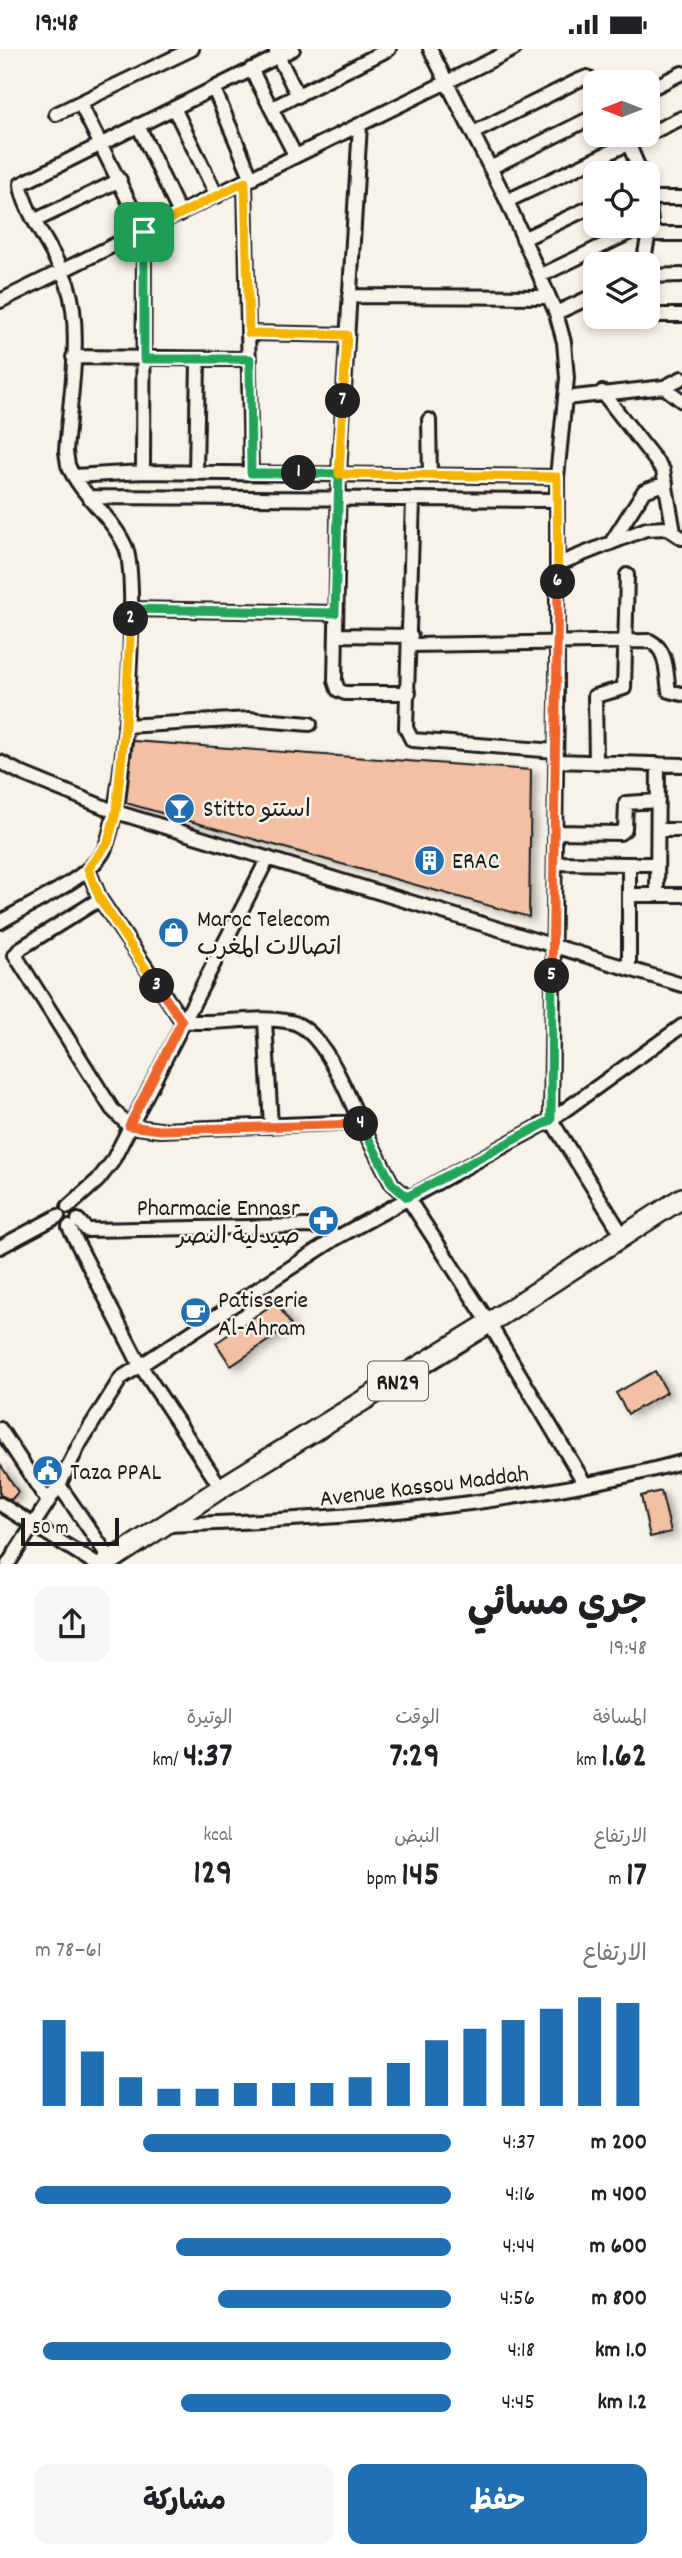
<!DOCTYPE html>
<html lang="ar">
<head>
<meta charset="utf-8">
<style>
  body { margin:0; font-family:Dekko,"Playpen Sans Arabic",sans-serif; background:#f6f6f6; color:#202124; direction:rtl; height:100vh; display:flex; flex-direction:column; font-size:26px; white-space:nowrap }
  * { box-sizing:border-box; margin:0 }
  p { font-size:23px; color:#757577 }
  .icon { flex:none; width:38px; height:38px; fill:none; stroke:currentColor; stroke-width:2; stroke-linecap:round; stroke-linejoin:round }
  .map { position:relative; height:1515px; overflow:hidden; direction:ltr }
  .drawer { display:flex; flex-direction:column; background:#fff; flex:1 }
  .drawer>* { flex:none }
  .needle { width:46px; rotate:270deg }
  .tools { position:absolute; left:583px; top:21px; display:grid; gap:14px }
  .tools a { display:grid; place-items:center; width:77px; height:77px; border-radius:14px; background:#fff; box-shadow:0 4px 10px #0003; font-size:35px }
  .scale { position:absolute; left:21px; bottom:18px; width:98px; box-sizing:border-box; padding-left:7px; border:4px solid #1c1c1c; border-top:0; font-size:19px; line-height:24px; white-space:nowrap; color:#1c1c1c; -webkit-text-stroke:5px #f7f3e8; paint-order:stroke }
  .pin { position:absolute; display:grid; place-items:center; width:60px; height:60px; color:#fff; margin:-30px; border-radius:14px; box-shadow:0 4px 10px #0006 }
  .km { position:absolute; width:35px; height:35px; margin:-18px; border-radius:50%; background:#222; color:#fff; font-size:19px; line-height:35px; text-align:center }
  .round { display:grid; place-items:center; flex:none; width:74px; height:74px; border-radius:14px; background:#f6f6f6 }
  .headline { display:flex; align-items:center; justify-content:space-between; height:119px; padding:0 35px }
  h1 { font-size:38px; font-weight:700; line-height:52px }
  .figures { display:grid; grid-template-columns:repeat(3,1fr); gap:10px; height:119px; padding:7px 35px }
  .figures div { display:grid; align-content:center }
  .figures b { font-size:35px; font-weight:700 }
  .figures small { font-size:19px; font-weight:400 }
  .figures p { font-size:19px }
  .chart { height:196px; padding:14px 35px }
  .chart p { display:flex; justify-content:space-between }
  .chart svg { width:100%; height:126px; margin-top:7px; stroke:#1f6fb2; stroke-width:6 }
  .button { display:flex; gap:14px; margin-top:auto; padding:14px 35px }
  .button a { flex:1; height:80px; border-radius:14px; background:#1f6fb2; color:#fff; font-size:28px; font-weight:700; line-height:80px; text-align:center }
  .button a+a { background:#f6f6f6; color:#202124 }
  ul { padding:0 35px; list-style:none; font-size:23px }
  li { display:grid; grid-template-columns:112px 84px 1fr; align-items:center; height:52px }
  li i { height:18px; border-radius:9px; background:#1f6fb2 }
  .status { display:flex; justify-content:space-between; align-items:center; height:49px; padding:0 35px; background:#fff; direction:ltr }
  .status svg { height:19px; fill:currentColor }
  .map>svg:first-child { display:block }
  .building { fill:#f3c0a3; stroke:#1c1c1c; stroke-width:2; filter:url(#shadow) }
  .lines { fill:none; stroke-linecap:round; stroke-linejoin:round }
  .street-casing { stroke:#1c1c1c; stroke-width:18 }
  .primary-casing { stroke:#1c1c1c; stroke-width:24 }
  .street { stroke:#f7f3e8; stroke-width:12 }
  .primary { stroke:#f7f3e8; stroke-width:19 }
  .split-1-casing { stroke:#fff; stroke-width:14 }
  .split-2-casing { stroke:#fff; stroke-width:14 }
  .split-3-casing { stroke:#fff; stroke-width:14 }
  .split-4-casing { stroke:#fff; stroke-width:14 }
  .split-5-casing { stroke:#fff; stroke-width:14 }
  .split-6-casing { stroke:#fff; stroke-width:14 }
  .split-7-casing { stroke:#fff; stroke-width:14 }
  .split-8-casing { stroke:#fff; stroke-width:14 }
  .split-1 { stroke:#22a559; stroke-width:9 }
  .split-2 { stroke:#22a559; stroke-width:9 }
  .split-3 { stroke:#f5b400; stroke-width:9 }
  .split-4 { stroke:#f0652b; stroke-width:9 }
  .split-5 { stroke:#22a559; stroke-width:9 }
  .split-6 { stroke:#f0652b; stroke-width:9 }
  .split-7 { stroke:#f5b400; stroke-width:9 }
  .split-8 { stroke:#f5b400; stroke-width:9 }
  .labels { text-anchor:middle; stroke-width:5; stroke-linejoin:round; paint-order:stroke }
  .shield { fill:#f7f3e8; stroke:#5e5c59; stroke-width:2 }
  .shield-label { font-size:23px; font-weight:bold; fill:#1c1c1c }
  .poi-label { font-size:24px; fill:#1c1c1c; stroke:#f7f3e8; text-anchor:start }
  .street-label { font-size:24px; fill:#1c1c1c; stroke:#f7f3e8 }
</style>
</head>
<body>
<div class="status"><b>19:48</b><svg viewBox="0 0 49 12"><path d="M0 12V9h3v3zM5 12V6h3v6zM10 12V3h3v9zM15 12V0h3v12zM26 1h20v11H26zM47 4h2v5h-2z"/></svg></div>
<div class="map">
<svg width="682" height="1515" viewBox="0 0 682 1515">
  <defs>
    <filter id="shadow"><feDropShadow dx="6" dy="3.5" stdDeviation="3.5" flood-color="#0004"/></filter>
  </defs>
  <rect width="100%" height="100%" fill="#f7f3e8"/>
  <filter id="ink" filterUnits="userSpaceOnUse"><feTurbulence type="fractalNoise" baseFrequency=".0143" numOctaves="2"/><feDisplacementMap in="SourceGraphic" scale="14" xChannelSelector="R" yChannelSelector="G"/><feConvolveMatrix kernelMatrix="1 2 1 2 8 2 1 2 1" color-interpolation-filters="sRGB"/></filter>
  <g filter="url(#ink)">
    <path class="building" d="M133 692 531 721 529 868 126 754Z
      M276 1253 291 1276 231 1317 216 1294Z
      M655 1322 667 1343 628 1365 616 1344Z
      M0 1415 18 1443 11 1451 0 1446Z
      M661 1442 671 1483 650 1488 641 1447Z"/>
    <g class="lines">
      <defs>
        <path id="street" d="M430 0 507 152 556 264 564 293 567 329 557 428V653L551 1071 623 1187
          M276 3 298 47
          M251 20 295 106
          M214 40 252 130
          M648 41 682 24
          M80 54 144 183 143 423
          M174 59 217 147
          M272 59 389 0
          M56 65 192 0
          M138 76 180 165
          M360 76 339 425 335 632 338 641 345 644H409
          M473 84 577 32 587 28 595 34
          M629 96 641 124
          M490 119 595 67
          M245 133 251 424
          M648 149H682
          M507 152 682 69
          M36 171 120 131
          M647 185H682
          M523 190 595 156
          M643 215 651 173 648 148
          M540 227 643 177
          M648 227 682 226
          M349 247 549 248
          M0 252 514 0
          M648 262 653 266H682
          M556 264 595 246
          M249 284 347 286
          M73 308 250 310
          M664 338 682 352
          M602 343 663 421 674 483
          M566 349 664 338 682 329
          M429 371 430 427
          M196 424 198 312
          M74 427 143 423 557 428
          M89 448 557 451
          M413 450 406 679 412 691 556 702
          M611 494 644 442 666 434
          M558 515 646 480 667 479 682 489
          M131 560 335 564
          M336 586 411 587
          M411 596 650 592C668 601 666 625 669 642L682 645
          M125 677 249 670 310 675
          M556 712 682 716
          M0 713 23 725 116 763 682 936
          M596 713 595 647 624 639 627 526
          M658 781H682
          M555 783 620 784 625 780 626 754 658 752
          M555 814 629 815V919
          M629 815H657
          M88 820 100 850 182 972C218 977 256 965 291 973 323 980 348 1046 360 1073
          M629 846H682
          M657 846 658 715
          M100 850 21 899 15 906 112 1060 129 1077 160 1081 360 1073 392 1135 407 1148 489 1274 585 1435
          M0 873C28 856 84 832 102 805 124 772 140 537 126 499 113 468 81 447 68 416L66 403C69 354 83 284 68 237 59 208 22 161 21 135L293 0
          M265 972 271 1077
          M68 1158 98 1131 112 1113 268 809
          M78 1171 87 1181 307 1177 320 1178 338 1188
          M69 1178 140 1316 221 1439
          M0 1198 58 1167
          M0 1380 47 1451
          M59 1436 110 1510
          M0 1455 96 1515
          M167 1476C340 1470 514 1458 682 1413
          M8 1515 59 1436 80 1394 121 1329 338 1188 551 1071 682 977"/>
        <path id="primary" d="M105 1515 221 1439 489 1274 682 1149"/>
      </defs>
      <use href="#street" class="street-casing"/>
      <use href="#primary" class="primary-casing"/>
      <use href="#street" class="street"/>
      <use href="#primary" class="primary"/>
    </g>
  </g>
  <g class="lines" filter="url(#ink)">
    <defs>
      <path id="split-1" d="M144 183V310H250L251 424H299"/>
      <path id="split-2" d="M131 570V560L335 564 339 425 299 424"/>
      <path id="split-3" d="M131 570 125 677 116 763 108 793 88 820 100 850 157 937"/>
      <path id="split-4" d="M157 937 182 972 129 1077 160 1081 361 1075"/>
      <path id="split-5" d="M361 1075 392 1135 407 1148 551 1071 552 927"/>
      <path id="split-6" d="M552 927 558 533"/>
      <path id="split-7" d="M343 352 339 425 557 428 558 533"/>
      <path id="split-8" d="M144 183 245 133 249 284 347 286 343 352"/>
    </defs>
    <use href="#split-1" class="split-1-casing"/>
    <use href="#split-2" class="split-2-casing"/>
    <use href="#split-3" class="split-3-casing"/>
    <use href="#split-4" class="split-4-casing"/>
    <use href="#split-5" class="split-5-casing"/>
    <use href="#split-6" class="split-6-casing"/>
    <use href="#split-7" class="split-7-casing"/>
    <use href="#split-8" class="split-8-casing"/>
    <use href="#split-1" class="split-1"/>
    <use href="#split-2" class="split-2"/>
    <use href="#split-3" class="split-3"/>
    <use href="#split-4" class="split-4"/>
    <use href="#split-5" class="split-5"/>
    <use href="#split-6" class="split-6"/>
    <use href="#split-7" class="split-7"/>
    <use href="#split-8" class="split-8"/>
  </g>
  <defs>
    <symbol id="bar-disc" viewBox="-11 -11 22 22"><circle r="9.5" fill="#1f6fb2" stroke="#f7f3e8"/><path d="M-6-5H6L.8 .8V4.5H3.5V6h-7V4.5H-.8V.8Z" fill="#fff"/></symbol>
    <symbol id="building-disc" viewBox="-11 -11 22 22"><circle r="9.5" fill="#1f6fb2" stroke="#f7f3e8"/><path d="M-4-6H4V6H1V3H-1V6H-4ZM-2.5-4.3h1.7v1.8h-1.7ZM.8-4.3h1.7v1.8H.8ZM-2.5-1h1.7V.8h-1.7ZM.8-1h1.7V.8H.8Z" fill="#fff"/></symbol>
    <symbol id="shop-disc" viewBox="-11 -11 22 22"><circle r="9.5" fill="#1f6fb2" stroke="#f7f3e8"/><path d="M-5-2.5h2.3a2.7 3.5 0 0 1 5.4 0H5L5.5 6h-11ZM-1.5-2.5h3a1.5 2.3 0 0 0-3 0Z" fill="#fff"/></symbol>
    <symbol id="pharmacy-disc" viewBox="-11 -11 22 22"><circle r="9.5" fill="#1f6fb2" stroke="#f7f3e8"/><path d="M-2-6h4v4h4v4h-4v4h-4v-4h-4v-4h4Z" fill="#fff"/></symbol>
    <symbol id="cafe-disc" viewBox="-11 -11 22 22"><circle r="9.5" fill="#1f6fb2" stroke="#f7f3e8"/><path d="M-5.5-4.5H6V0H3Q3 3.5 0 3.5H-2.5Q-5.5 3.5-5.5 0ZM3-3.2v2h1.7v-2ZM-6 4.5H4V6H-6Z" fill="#fff"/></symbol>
    <symbol id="civic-disc" viewBox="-11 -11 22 22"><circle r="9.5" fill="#1f6fb2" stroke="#f7f3e8"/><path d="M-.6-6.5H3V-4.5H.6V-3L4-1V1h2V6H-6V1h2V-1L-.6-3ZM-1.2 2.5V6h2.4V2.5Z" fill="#fff"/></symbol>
  </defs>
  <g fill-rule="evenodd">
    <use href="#bar-disc" x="162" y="742" width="35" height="35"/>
    <use href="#building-disc" x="412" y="794" width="35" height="35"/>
    <use href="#shop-disc" x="156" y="866" width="35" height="35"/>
    <use href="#pharmacy-disc" x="306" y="1154" width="35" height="35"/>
    <use href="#cafe-disc" x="178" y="1246" width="35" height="35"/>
    <use href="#civic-disc" x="30" y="1404" width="35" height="35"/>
  </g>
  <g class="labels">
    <rect class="shield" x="368" y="1312.5" width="60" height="39" rx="5"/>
    <g class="shield-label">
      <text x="398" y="1340">RN29</text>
    </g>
    <g class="poi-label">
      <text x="203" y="767">Stitto استتو</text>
      <text x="452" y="819">ERAC</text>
      <text x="197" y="877">Maroc Telecom<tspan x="197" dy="28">اتصالات المغرب</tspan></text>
      <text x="300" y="1166" text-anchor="end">Pharmacie Ennasr<tspan x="300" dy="28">صيدلية النصر</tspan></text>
      <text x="218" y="1258">Patisserie<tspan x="218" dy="28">Al-Ahram</tspan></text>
      <text x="70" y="1430">Taza PPAL</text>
    </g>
    <g class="street-label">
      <text transform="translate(424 1436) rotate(-7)" y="8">Avenue Kassou Maddah</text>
    </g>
  </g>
</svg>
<div class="tools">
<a><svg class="needle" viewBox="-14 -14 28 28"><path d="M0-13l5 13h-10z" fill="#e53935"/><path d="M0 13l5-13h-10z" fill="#757577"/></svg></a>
<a><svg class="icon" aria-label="locate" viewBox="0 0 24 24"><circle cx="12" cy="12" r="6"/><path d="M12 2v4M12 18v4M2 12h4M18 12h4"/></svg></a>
<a><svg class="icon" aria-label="layers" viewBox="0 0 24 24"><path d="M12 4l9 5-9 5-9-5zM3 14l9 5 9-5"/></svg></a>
</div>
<div class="scale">50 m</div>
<div class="pin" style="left:144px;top:183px;background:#1e9e55"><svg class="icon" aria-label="arrive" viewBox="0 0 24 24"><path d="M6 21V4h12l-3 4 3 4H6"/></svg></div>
<b class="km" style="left:299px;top:424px">1</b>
<b class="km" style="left:131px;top:570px">2</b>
<b class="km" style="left:157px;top:937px">3</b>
<b class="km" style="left:361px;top:1075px">4</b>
<b class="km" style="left:552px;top:927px">5</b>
<b class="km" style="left:558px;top:533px">6</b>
<b class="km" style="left:343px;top:352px">7</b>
</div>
<section class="drawer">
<div class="headline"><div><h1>جري مسائي</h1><p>19:48</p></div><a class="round"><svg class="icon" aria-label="share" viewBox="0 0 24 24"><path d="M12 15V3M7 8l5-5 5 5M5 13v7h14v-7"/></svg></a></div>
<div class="figures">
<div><p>المسافة</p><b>1.62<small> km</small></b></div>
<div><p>الوقت</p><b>7:29</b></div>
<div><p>الوتيرة</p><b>4:37<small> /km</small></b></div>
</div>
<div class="figures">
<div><p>الارتفاع</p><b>17<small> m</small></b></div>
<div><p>النبض</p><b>145<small> bpm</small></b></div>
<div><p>kcal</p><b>129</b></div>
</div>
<div class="chart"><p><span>الارتفاع</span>61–78 m</p>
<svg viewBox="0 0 160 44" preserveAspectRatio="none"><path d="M5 44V14M15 44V25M25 44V34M35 44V38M45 44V38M55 44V36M65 44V36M75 44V36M85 44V34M95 44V29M105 44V21M115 44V17M125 44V14M135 44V10M145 44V6M155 44V8"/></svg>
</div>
<ul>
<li><b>200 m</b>4:37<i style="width:74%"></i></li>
<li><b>400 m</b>4:16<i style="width:100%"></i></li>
<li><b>600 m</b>4:44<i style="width:66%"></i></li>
<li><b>800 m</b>4:56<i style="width:56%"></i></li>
<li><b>1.0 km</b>4:18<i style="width:98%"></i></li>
<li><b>1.2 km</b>4:45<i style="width:65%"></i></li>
</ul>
<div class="button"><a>حفظ</a><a>مشاركة</a></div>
</section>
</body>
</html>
